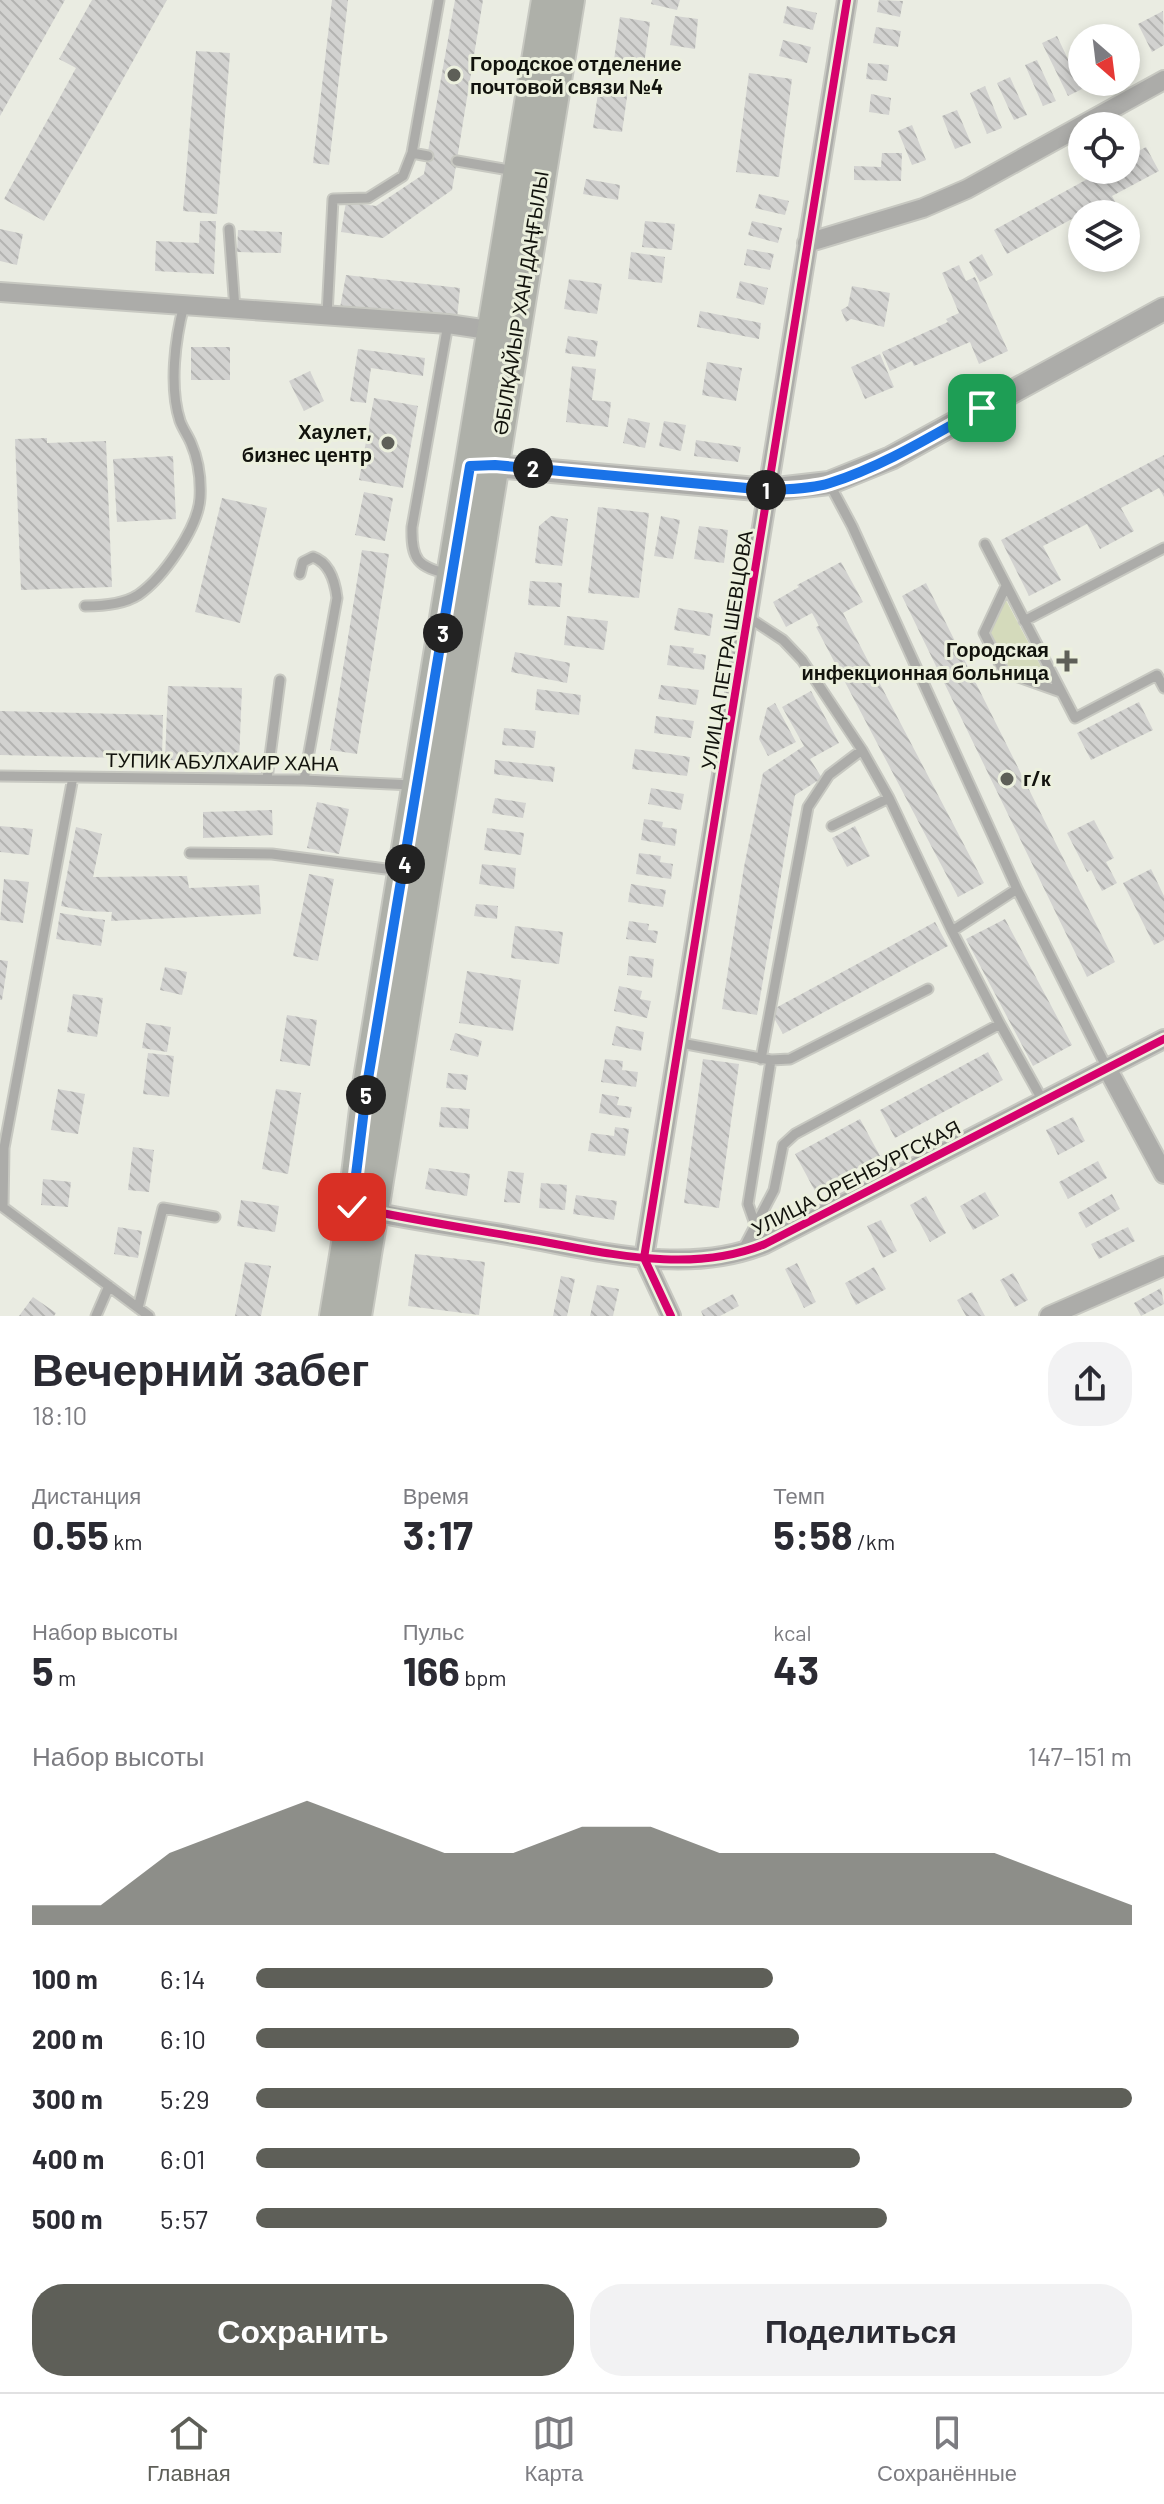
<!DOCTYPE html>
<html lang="ru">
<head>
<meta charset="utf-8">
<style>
  body { margin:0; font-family:Barlow,sans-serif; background:#f2f2f3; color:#2b2b33; height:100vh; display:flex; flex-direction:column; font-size:30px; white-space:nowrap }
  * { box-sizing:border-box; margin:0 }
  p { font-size:26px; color:#7c7c81 }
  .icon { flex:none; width:44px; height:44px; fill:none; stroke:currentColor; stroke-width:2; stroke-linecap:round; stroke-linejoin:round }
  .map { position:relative; height:1316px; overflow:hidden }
  .drawer { display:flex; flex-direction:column; background:#fff; flex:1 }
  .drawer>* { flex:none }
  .needle { width:52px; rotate:152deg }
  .buttons { position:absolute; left:1068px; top:24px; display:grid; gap:16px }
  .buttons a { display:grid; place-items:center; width:72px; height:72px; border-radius:50%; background:#fff; box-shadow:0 4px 12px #0003; font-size:40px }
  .pin { position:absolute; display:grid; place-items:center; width:68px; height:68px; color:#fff; margin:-34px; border-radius:16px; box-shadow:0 4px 12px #0006 }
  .km { position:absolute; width:40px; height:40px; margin:-20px; border-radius:50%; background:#222; color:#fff; font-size:22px; line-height:40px; text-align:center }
  .round { display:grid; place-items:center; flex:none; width:84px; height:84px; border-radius:32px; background:#f2f2f3 }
  .summary { display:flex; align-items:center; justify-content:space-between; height:136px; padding:0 32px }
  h1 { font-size:44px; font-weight:700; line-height:60px }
  .metrics { display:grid; grid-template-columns:repeat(3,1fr); gap:12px; height:136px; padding:8px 32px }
  .metrics div { display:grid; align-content:center }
  .metrics b { font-size:40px; font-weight:700 }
  .metrics small { font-size:22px; font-weight:400 }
  .metrics p { font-size:22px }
  .chart { height:224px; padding:16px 32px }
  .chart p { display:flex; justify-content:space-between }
  .chart svg { width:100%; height:144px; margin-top:8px; fill:#5e5f58; opacity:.7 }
  .cta { display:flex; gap:16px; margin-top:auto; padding:16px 32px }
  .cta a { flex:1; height:92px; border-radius:32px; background:#5e5f58; color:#fff; font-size:32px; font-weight:700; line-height:92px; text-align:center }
  .cta a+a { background:#f2f2f3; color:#2b2b33 }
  ul { padding:0 32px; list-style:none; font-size:26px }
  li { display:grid; grid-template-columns:128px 96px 1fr; align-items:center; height:60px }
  li i { height:20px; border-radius:10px; background:#5e5f58 }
  .menu { display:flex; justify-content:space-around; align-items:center; height:112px; border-top:2px solid #e1e1e2; background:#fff; font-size:22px; color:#7c7c81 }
  .menu a { display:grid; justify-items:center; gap:4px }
  .menu .on { color:#5e5f58 }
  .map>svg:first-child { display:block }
  .grass { fill:#d4dabb }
  .building { fill:url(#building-back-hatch) }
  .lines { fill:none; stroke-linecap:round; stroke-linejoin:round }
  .service-casing { stroke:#c7c8c1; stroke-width:13 }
  .minor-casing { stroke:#c7c8c1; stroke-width:22 }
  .tertiary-casing { stroke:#c7c8c1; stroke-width:26 }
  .primary-casing { stroke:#c7c8c1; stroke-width:32 }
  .service { stroke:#acaca9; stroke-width:9 }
  .minor { stroke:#acaca9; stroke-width:18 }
  .tertiary { stroke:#acaca9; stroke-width:22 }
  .primary { stroke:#aeb0a9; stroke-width:28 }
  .cycleway-casing { stroke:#ecf0de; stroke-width:13 }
  .cycleway { stroke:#d6006c; stroke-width:8 }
  .route-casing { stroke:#fff; stroke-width:16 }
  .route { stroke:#1a73e8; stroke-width:10 }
  .poi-dot { fill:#5e5f58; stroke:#ecf0de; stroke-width:3 }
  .labels { text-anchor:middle; stroke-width:6; stroke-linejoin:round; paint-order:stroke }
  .poi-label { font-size:20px; font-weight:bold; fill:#12130d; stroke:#ecf0de; text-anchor:start }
  .street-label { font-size:20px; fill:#12130d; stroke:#ecf0de }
</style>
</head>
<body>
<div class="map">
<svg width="1164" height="1316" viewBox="0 0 1164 1316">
  <defs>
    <pattern id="building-back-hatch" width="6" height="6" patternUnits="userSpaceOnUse" patternTransform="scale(2)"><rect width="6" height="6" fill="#d2d2d0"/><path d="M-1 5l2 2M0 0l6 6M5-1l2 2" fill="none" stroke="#b3b3b1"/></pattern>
  </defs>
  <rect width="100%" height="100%" fill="#eaece2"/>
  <path class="grass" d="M1006 600 1047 678 1010 669 990 632Z"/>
  <path class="building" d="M0 0H65L0 116Z
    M92 0H167L44 221 4 199 76 68 59 59Z
    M332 0H348L329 165 313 163Z
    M455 0H483L452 190 383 238 341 232 346 202 376 206 424 174Z
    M652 0H680L677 10 651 4Z
    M879 0 903 1 900 17 877 12Z
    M787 6 817 13 813 30 783 23Z
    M1163 11 1164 45 1152 52 1138 24Z
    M675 16 698 19 695 49 670 45Z
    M620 17 650 22 644 64 614 60Z
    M876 27 901 31 898 47 873 43Z
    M1057 36 1082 89 1068 96 1042 43Z
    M783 40 811 47 807 63 779 56Z
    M196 51 230 53 217 214 183 211Z
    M1037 60 1056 101 1043 106 1025 65Z
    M868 63 889 65 887 81 866 79Z
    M749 73 792 79 779 177 736 172Z
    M1010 77 1027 115 1014 120 997 83Z
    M599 86 628 90 622 132 593 128Z
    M985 86 1002 128 987 134 970 93Z
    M871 94 891 98 889 115 869 112Z
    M957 110 971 143 955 149 942 116Z
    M912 125 926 160 912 165 898 131Z
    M1146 147 1159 171 1112 196 1122 214 1083 213 1007 254 994 230 1104 170H1126V158Z
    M882 153H902L901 181 854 180V166L881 167Z
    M586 179 620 185 618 200 583 194Z
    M759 194 789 201 785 215 755 208Z
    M200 221H216L214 274 155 271 156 241 199 243Z
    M645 221 675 224 672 250 642 247Z
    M752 221 782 228 778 243 748 235Z
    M0 229 23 234 17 265 0 261Z
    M238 230 282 232 281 253 237 252Z
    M747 249 774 254 770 270 744 265Z
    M631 252 665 257 662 283 628 279Z
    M982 254 993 275 980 282 969 262Z
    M959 265 966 281 975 277 1008 351 979 364 970 342 914 366 912 361 890 371 882 352 948 322 946 319 959 313 942 273Z
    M346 275 460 288 457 319 340 308Z
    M569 279 602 284 597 314 564 309Z
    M740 281 768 288 764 305 736 298Z
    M852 286 890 293 884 327 851 319 846 322 841 310 848 306Z
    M700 311 761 323 759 339 697 327Z
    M568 336 598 341 595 357 565 353Z
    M191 347H230V380H191Z
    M358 349 425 358 423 376 371 368 366 403 350 401Z
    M880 354 894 387 865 399 851 367Z
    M707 362 742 368 736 401 702 395Z
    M572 366 596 369 592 400 611 402 608 427 566 422Z
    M310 371 324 401 304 411 289 381Z
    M374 398 418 406 403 488 359 480Z
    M628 418 650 423 645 448 623 443Z
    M664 421 686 425 681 451 659 446Z
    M47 438V443L106 441 112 587 21 590 15 439Z
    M696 440 741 447 738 462 694 456Z
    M1164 455V497L1159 488 1121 508 1134 531 1100 549 1087 524 1043 546 1061 580 1029 596 1001 540Z
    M173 456 176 519 117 522 113 459Z
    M364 492 393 498 385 541 355 535Z
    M222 498 267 508 240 623 195 612Z
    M598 507 649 513 639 598 588 593Z
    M551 516 568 519 562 566 535 563 539 526Z
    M661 516 680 520 673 559 654 556Z
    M699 526 728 530 724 563 694 559Z
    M362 550 389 554 357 754 330 750Z
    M841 562 863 602 843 613 984 883 958 897 816 627 819 626 812 613 786 627 773 602 799 587 797 585Z
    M530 581 562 583 560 607 528 605Z
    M926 583 1115 962 1087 977 902 596Z
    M678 608 713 614 710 636 674 630Z
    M567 616 608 621 604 650 564 645Z
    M670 645 694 648 693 653 706 655 704 670 667 665Z
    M515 652 570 663 567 683 511 672Z
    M661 685 699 690 696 705 658 699Z
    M168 686 242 688 239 762 165 760Z
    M537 689 581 695 579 715 535 710Z
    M811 691 839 743 810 759 822 778 795 795 757 1015 722 1009 744 867 763 773 804 746 782 707Z
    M1139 702 1153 730 1091 760 1077 733Z
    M775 703 796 742 768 756 759 739 767 708Z
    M0 711 163 715 162 759 0 755Z
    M656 716 694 721 691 738 654 733Z
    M504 728 536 731 534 748 502 745Z
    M635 749 690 757 687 776 632 769Z
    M495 760 555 767 553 782 494 774Z
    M651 788 684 794 681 810 648 804Z
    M495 798 526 803 523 818 492 813Z
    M317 802 349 809 339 854 307 848Z
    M272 810 273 835 203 838V812Z
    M644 819 663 822 662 827 677 829 675 846 641 840Z
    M1094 820 1114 858 1106 862 1117 883 1102 891 1091 870 1087 872 1067 833Z
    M0 826 33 829 29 855 0 852Z
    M855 826 870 856 847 867 832 838Z
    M76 827 102 834 93 877 187 876 189 888 259 885 261 914 111 921 112 912 86 911 61 906Z
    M487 828 524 833 521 855 484 850Z
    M639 853 661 856 660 862 673 864 671 879 636 874Z
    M482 864 516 868 514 889 479 884Z
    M1151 869 1164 896V940L1154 945 1123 883Z
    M309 874 334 879 318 961 293 956Z
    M4 879 29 882 23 923 0 920Z
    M631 884 666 890 663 907 628 902Z
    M476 904 498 906 497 919 474 916Z
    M60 913 105 920 101 946 56 939Z
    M1005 919 1072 1045 1033 1066 966 939Z
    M629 921 649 924 648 930 658 931 656 943 626 939Z
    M935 922 948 946 783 1034 770 1011Z
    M515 926 563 932 559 964 511 958Z
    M629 956 654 959 652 978 627 975Z
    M0 960 8 961 2 1000H0Z
    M165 967 187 972 182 995 160 990Z
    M467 971 521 980 513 1031 459 1023Z
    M619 986 642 991 640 999 651 1001 647 1018 614 1011Z
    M73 994 103 998 97 1037 67 1032Z
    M287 1015 317 1020 310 1066 280 1061Z
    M146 1023 171 1027 167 1052 142 1048Z
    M616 1026 644 1032 641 1051 612 1045Z
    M455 1033 482 1041 478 1057 450 1050Z
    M988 1052 1003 1080 895 1138 880 1110Z
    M148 1053 174 1056 169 1097 143 1094Z
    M605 1059 623 1061 622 1070 638 1072 636 1087 601 1082Z
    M703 1059 739 1064 719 1208 684 1203Z
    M448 1073 468 1075 466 1090 446 1088Z
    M58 1089 85 1094 78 1134 51 1130Z
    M276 1089 301 1093 288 1174 262 1169Z
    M602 1094 619 1097 617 1105 632 1107 630 1118 599 1113Z
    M441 1107 470 1109 468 1129 439 1127Z
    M1073 1117 1085 1141 1058 1155 1046 1130Z
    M860 1119 880 1156 815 1191 795 1154Z
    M615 1127 629 1129 625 1156 588 1151 591 1133 614 1136Z
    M133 1147 154 1150 149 1192 128 1190Z
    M1098 1161 1107 1178 1068 1199 1059 1182Z
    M429 1168 470 1174 467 1196 425 1189Z
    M508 1171 524 1173 520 1203 504 1202Z
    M43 1179 71 1182 68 1207 41 1205Z
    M541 1183 567 1185 565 1210 539 1208Z
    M985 1192 999 1216 973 1230 960 1206Z
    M1112 1194 1120 1209 1086 1228 1078 1213Z
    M576 1195 617 1201 614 1220 573 1214Z
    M926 1196 946 1233 930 1242 910 1205Z
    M241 1200 279 1206 275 1232 237 1226Z
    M881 1220 897 1251 883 1258 867 1226Z
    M118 1227 142 1231 138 1258 114 1254Z
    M1128 1227 1135 1241 1099 1259 1091 1244Z
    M415 1254 485 1262 479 1315 408 1306Z
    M245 1262 271 1266 261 1316H235Z
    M797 1263 816 1302 804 1308 785 1269Z
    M874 1267 886 1289 856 1305 845 1283Z
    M1013 1273 1028 1300 1015 1307 1000 1280Z
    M561 1276 575 1279 567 1316H553Z
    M597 1285 619 1289 613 1316H590Z
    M1161 1288 1164 1304 1141 1316 1134 1303Z
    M972 1292 985 1316H966L957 1300Z
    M733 1294 739 1306 720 1316H703L701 1311Z
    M33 1297 56 1313 54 1316H19Z"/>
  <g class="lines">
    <defs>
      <path id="service" d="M412 153 439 0
        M457 161 515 171
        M229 229 235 309
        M327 315 333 199 368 198 403 176 412 153 428 156
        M448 324 412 527C411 560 418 567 449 574
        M985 544 1075 718 1157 675 1164 688
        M300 574 303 562 313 557C330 563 335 581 337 598L304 780
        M1006 586 984 633 1004 672 1061 692
        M85 606C101 606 124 604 138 595 163 578 198 528 200 498 201 480 198 459 191 443 188 436 183 429 180 421 169 387 175 339 184 305
        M748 617 783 640 802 660 862 750 889 798 952 931 1017 889 852 526 829 483
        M1024 621 1164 548
        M0 776 304 780 412 785
        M267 779 280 680
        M832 826 889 798
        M190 853 272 854 401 871
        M1017 889 1107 1068
        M952 931 1000 1024
        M681 1043 771 1060 748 1204 755 1224
        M761 1059 808 807 829 775 862 750
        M771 1060 790 1059 928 989
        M0 1205 149 1316
        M3 1207 4 1148 73 777
        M742 1251 774 1190 783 1145 795 1134 1000 1024 1043 1101
        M138 1308 163 1208 215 1217
        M96 1316 109 1286"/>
      <path id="minor" d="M807 243 923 208 967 189 1164 80
        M0 292 448 324 502 332
        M1107 1068 1164 1174
        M363 1210C414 1221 467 1228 519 1237 599 1251 687 1276 765 1244L1164 1039
        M671 1316 644 1258 847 0
        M1049 1316 1164 1266"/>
      <path id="tertiary" d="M482 465 768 490 829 483 891 458 1164 309"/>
      <path id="primary" d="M334 1316 352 1207 367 1085 546 0
        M357 1316C425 877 500 439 570 0"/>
    </defs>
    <use href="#service" class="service-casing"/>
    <use href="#minor" class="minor-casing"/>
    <use href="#tertiary" class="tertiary-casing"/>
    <use href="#primary" class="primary-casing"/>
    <use href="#service" class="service"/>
    <use href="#minor" class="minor"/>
    <use href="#tertiary" class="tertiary"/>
    <use href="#primary" class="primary"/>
    <defs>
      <path id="cycleway" d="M352 1207C408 1219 465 1228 522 1238 601 1251 687 1276 765 1244L1164 1039
        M671 1316 644 1258 847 0"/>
    </defs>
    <use href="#cycleway" class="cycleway-casing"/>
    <use href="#cycleway" class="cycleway"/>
  </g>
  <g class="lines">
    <defs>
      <path id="route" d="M352 1207 367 1085 470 466 495 465 768 490C788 489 811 489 830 483 884 466 933 435 982 408"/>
    </defs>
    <use href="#route" class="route-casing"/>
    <use href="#route" class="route"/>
  </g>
  <g class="poi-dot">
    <circle cx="454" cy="75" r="8"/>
    <circle cx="388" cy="443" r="8"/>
    <path d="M1063 649h8v8h8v8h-8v8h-8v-8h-8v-8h8z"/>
    <circle cx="1007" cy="779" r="8"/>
  </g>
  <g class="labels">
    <g class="poi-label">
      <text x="470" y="71">Городское отделение<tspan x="470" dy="23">почтовой связи №4</tspan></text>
      <text x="372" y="439" text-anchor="end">Хаулет,<tspan x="372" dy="23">бизнес центр</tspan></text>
      <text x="1049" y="657" text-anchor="end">Городская<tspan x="1049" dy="23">инфекционная больница</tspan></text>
      <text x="1023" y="786">г/к</text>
    </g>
    <g class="street-label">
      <text transform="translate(521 303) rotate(-81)" y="7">ӘБІЛҚАЙЫР ХАН ДАҢҒЫЛЫ</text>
      <text transform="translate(727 650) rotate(-81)" y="7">УЛИЦА ПЕТРА ШЕВЦОВА</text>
      <text transform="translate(222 762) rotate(1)" y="7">ТУПИК АБУЛХАИР ХАНА</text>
      <text transform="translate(856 1178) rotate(-27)" y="7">УЛИЦА ОРЕНБУРГСКАЯ</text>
    </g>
  </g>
</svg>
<div class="buttons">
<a><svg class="needle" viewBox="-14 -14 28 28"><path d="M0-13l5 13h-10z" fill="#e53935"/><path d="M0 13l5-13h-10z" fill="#7c7c81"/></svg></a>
<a><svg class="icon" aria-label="locate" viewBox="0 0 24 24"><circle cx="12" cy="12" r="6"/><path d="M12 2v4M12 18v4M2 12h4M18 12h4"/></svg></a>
<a><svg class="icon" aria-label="layers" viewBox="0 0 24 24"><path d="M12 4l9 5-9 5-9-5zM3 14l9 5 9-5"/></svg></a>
</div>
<div class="pin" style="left:982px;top:408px;background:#1e9e55"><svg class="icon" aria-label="arrive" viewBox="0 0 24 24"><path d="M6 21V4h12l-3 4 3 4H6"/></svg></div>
<div class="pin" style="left:352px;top:1207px;background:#d93025"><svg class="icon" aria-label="check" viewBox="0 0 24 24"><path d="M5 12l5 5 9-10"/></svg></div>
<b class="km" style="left:766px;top:490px">1</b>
<b class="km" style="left:533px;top:468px">2</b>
<b class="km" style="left:443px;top:633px">3</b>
<b class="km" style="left:405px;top:864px">4</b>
<b class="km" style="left:366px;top:1095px">5</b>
</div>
<section class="drawer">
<div class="summary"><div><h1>Вечерний забег</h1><p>18:10</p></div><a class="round"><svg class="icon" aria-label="share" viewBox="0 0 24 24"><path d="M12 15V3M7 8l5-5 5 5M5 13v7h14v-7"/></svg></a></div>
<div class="metrics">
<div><p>Дистанция</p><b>0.55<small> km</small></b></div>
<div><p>Время</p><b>3:17</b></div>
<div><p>Темп</p><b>5:58<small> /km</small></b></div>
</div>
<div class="metrics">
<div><p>Набор высоты</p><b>5<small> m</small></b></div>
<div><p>Пульс</p><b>166<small> bpm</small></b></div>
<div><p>kcal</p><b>43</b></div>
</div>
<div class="chart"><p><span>Набор высоты</span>147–151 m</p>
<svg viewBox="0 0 160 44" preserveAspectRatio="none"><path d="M0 44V38L10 38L20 22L30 14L40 6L50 14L60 22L70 22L80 14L90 14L100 22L110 22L120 22L130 22L140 22L150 30L160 38V44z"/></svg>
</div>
<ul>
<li><b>100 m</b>6:14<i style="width:59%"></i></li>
<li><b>200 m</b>6:10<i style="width:62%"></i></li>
<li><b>300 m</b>5:29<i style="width:100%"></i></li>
<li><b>400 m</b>6:01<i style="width:69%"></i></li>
<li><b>500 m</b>5:57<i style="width:72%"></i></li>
</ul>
<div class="cta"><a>Сохранить</a><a>Поделиться</a></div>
</section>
<nav class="menu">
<a class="on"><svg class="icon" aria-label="home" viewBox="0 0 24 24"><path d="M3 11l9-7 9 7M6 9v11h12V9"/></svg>Главная</a>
<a><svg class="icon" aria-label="map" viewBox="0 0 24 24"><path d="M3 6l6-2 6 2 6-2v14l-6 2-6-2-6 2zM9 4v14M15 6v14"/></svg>Карта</a>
<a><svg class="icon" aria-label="saved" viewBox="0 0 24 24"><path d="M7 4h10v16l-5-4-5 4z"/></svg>Сохранённые</a>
</nav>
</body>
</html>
